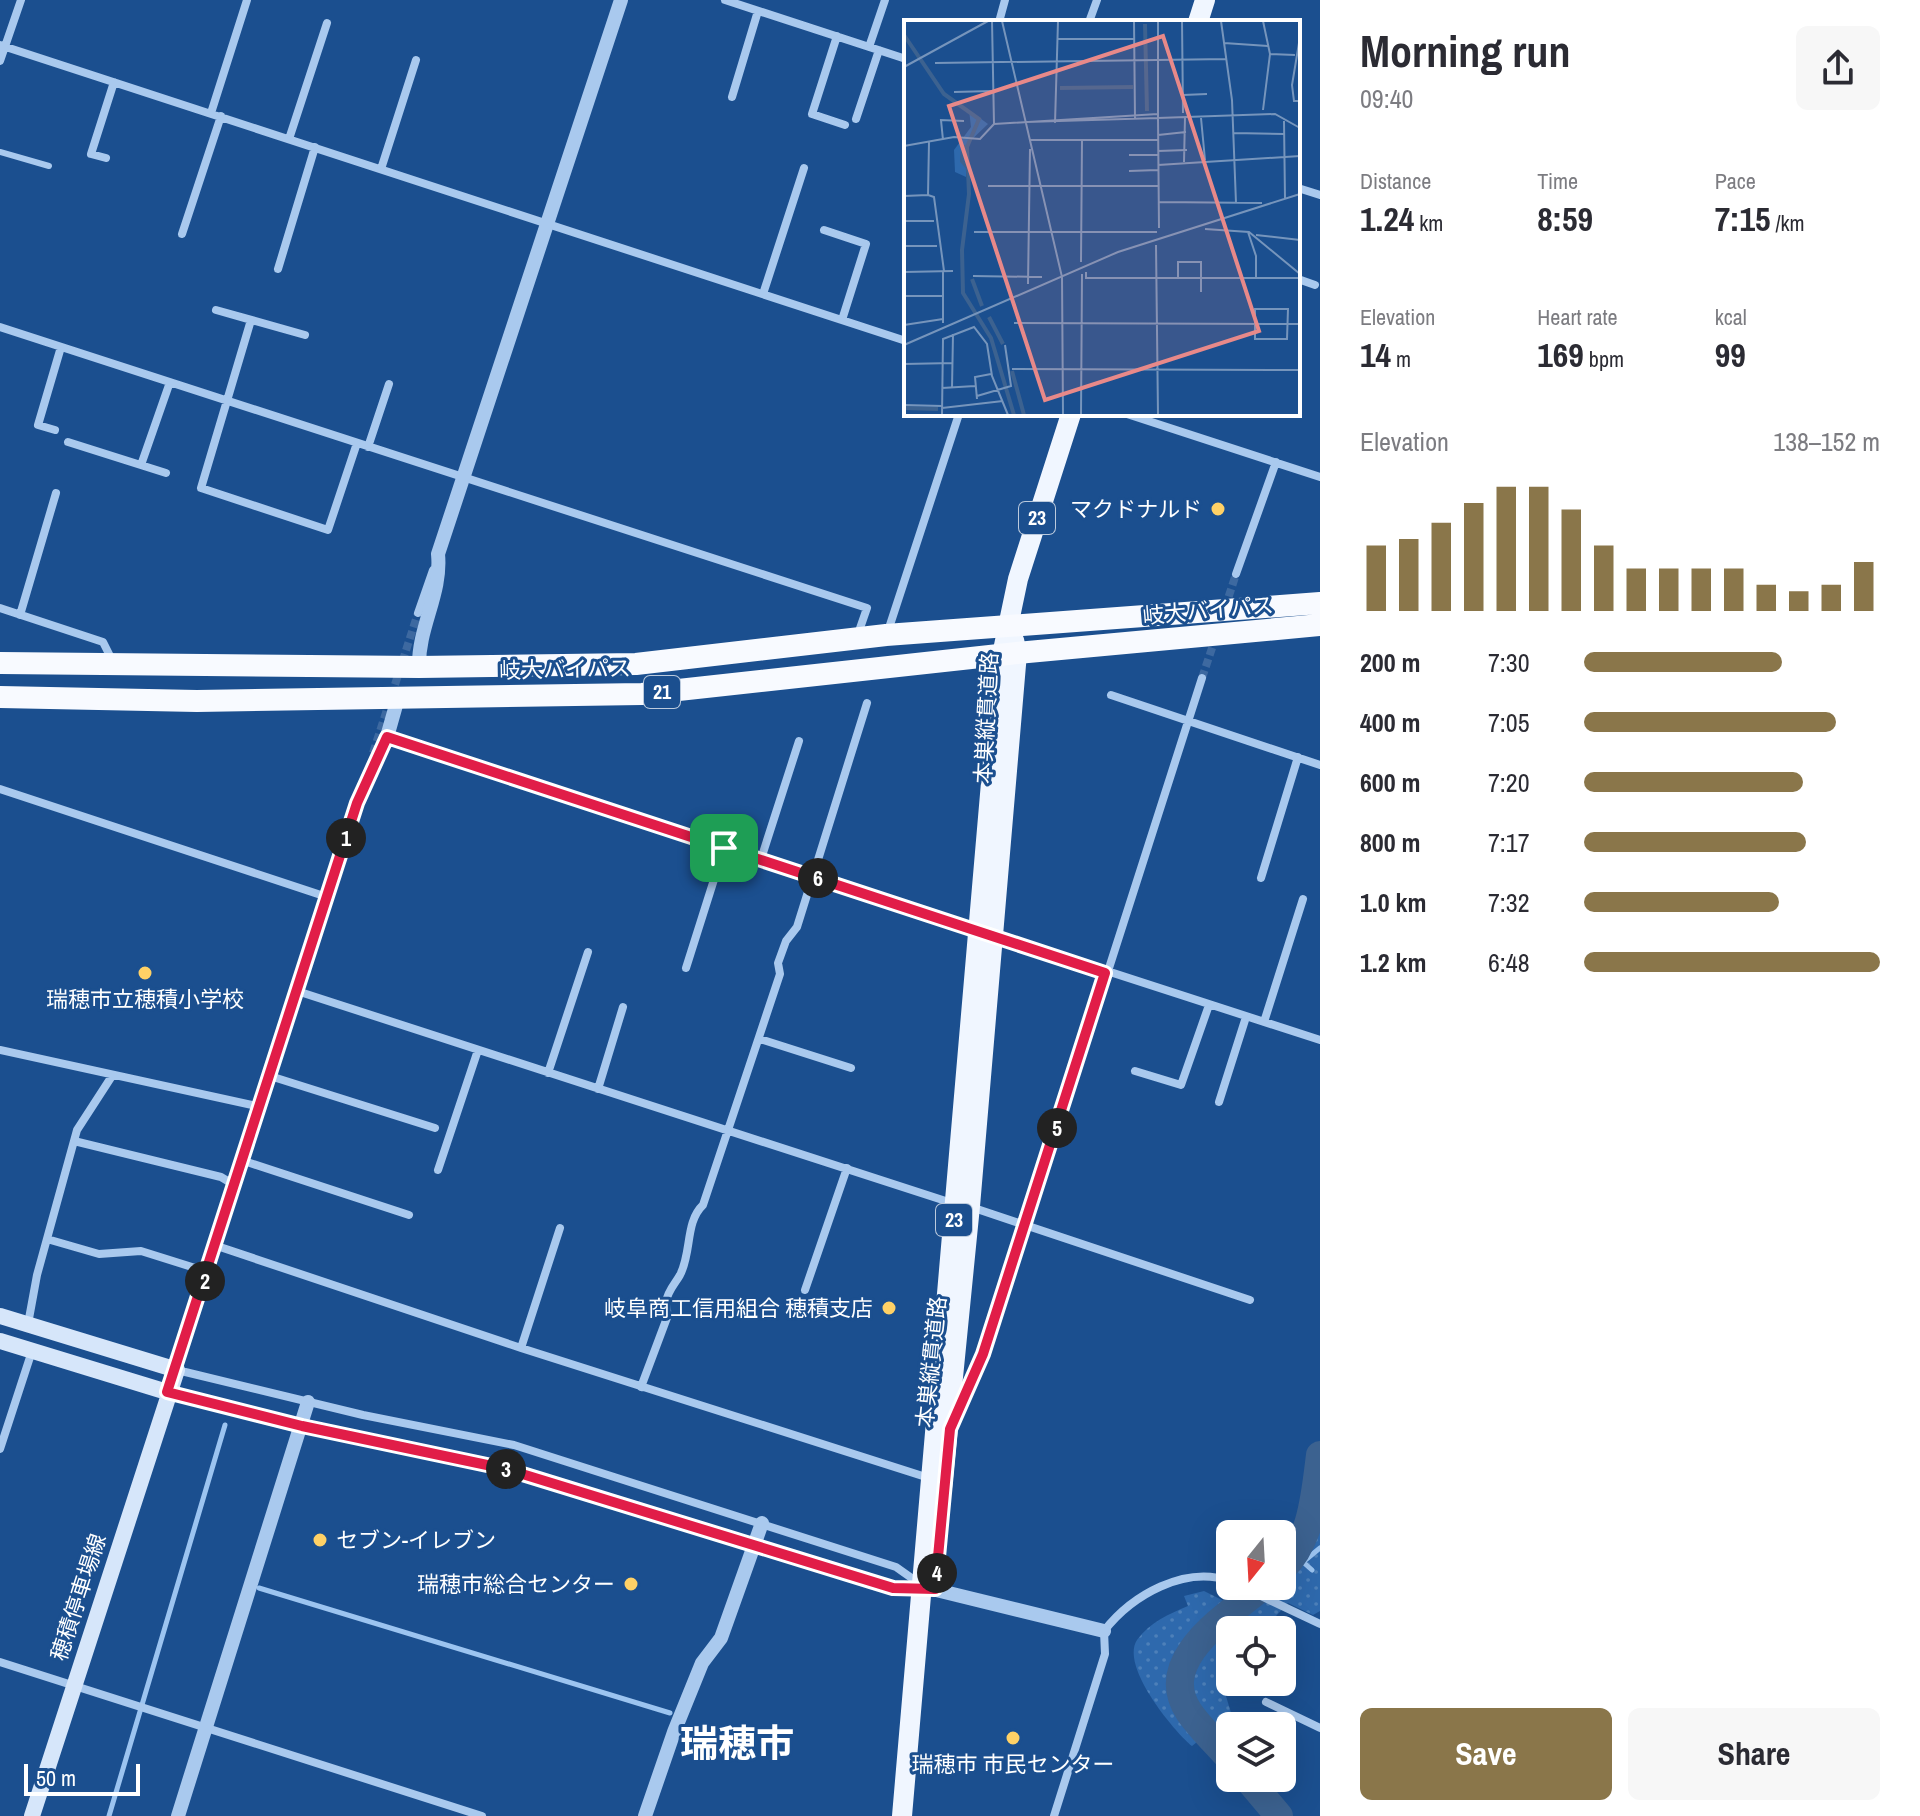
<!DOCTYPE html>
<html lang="en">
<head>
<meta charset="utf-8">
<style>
  body { margin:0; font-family:"Archivo Narrow","Noto Sans JP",sans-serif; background:#f7f7f7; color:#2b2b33; height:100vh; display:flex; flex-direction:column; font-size:30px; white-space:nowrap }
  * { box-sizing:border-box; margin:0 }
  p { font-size:26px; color:#7c7c81 }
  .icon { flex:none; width:44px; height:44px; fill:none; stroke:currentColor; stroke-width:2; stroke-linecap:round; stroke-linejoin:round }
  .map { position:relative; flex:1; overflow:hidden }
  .panel { display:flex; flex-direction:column; background:#fff; width:600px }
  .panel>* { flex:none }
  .needle { width:52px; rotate:198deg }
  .buttons { position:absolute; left:1216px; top:1520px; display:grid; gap:16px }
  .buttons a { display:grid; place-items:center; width:80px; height:80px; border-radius:12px; background:#fff; box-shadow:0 8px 32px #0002; font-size:40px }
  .scale { position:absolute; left:24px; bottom:20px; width:116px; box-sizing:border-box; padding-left:8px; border:4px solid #fff; border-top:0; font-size:22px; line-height:28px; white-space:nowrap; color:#fff; -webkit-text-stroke:6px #1b4f8f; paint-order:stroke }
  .pin { position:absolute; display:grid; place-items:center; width:68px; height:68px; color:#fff; margin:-34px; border-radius:16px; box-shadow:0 4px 12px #0006 }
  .km { position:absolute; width:40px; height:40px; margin:-20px; border-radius:50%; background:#222; color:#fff; font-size:22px; line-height:40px; text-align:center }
  .round { display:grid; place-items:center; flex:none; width:84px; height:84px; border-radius:12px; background:#f7f7f7 }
  .head { display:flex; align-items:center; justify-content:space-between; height:136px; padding:0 40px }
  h1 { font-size:44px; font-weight:700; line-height:60px }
  .figures { display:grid; grid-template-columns:repeat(3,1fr); gap:12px; height:136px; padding:8px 40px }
  .figures div { display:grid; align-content:center }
  .figures b { font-size:34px; font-weight:700 }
  .figures small { font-size:22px; font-weight:400 }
  .figures p { font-size:22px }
  .chart { height:224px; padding:16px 40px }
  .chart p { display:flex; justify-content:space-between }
  .chart svg { width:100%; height:144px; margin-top:8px; stroke:#8a764a; stroke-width:6 }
  .button { display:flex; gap:16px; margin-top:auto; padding:16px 40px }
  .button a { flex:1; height:92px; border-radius:12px; background:#8a764a; color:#fff; font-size:32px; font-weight:700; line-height:92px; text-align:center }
  .button a+a { background:#f7f7f7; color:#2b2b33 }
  ul { padding:0 40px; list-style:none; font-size:26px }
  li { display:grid; grid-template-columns:128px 96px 1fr; align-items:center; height:60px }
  li i { height:20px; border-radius:10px; background:#8a764a }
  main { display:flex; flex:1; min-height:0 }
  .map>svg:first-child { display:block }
  .grass { fill:url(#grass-dots) }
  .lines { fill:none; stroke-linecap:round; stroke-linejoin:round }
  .stream { stroke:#9cc4f0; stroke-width:5 }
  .river { stroke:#3c6290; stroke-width:28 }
  .minor-tunnel { stroke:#3d69a0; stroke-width:8; stroke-dasharray:8 4; stroke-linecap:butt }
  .service { stroke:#a9c9ee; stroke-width:6 }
  .minor { stroke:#a9c9ee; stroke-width:8 }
  .tertiary { stroke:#a9c9ee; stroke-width:14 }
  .secondary { stroke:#d6e6fa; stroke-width:16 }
  .primary { stroke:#f0f6ff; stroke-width:20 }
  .trunk { stroke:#f8faff; stroke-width:22 }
  .route-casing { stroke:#fff; stroke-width:16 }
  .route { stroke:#e11d48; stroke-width:10 }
  .poi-dot { fill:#ffd166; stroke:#1b4f8f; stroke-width:3 }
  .labels { text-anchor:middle; stroke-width:6; stroke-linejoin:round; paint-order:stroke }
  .shield { fill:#1b4f8f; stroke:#bbcadd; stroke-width:2 }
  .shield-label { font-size:20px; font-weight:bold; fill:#fff }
  .poi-label { font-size:22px; fill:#fff; stroke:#1b4f8f; text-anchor:end }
  .street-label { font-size:22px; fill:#fff; stroke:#1b4f8f }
  .town-label { font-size:38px; font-weight:bold; fill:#fff; stroke:#1b4f8f }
  .inset-river { fill:none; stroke:#3c6290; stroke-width:4 }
  .inset-road { fill:none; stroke:#7695bc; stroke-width:2 }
  .view { fill:#e88989; fill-opacity:0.15; stroke:#e88989; stroke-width:4 }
  .inset-edge { fill:none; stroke:#fff; stroke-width:4 }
</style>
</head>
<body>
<main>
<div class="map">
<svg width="1320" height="1816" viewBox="0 0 1320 1816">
  <defs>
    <pattern id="grass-dots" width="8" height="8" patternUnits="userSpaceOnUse" patternTransform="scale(2)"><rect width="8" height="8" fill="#2e69ad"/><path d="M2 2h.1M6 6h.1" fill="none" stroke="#4d80b9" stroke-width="1.8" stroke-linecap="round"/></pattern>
  </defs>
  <rect width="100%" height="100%" fill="#1b4f8f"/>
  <path class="grass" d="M1320 1514V1611L1313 1615 1288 1603 1263 1630H1230V1667L1222 1683 1235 1726H1230V1745L1216 1755 1202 1738 1192 1746C1173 1730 1120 1666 1137 1640 1150 1622 1169 1614 1188 1606L1184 1596 1204 1591 1246 1612 1282 1586V1581C1303 1561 1311 1542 1320 1514Z"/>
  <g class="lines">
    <path class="stream" d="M1312 1570 1303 1562 1320 1548
      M259 1588 670 1713
      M109 1816 225 1425"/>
    <path class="river" d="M1282 1569C1312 1540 1315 1494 1320 1455
      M1230 1759C1217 1744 1200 1728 1189 1712 1154 1659 1229 1615 1263 1586
      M1247 1778 1279 1816"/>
    <path class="minor-tunnel" d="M1225 608 1236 574
      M1202 678 1216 636
      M373 753 418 613"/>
    <path class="service" d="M0 152 49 166"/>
    <path class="minor" d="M725 0 906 59
      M999 22 1005 0
      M1089 22 1097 0
      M837 36 812 114 845 125
      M0 45 906 341
      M869 47 885 0
      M0 61 21 0
      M732 97 758 11
      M211 113 247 0
      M856 119 879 50
      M289 139 327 23
      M106 158 91 154 114 82
      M381 169 416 60
      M1298 188 1320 195
      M824 230 866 244 842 320
      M182 234 221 116
      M278 269 315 147
      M1298 279 1315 285
      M763 294 804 168
      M216 310 305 335
      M251 320 201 488 328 530 357 443
      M0 327 867 608 858 634
      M1127 414 1320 477
      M55 430 38 425 61 347
      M68 442 166 473
      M368 447 389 384
      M141 465 170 382
      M1236 574 1276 462
      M0 608 103 642 113 662
      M418 613 433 570
      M20 615 56 493
      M887 634 959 414
      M1111 695 1320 765
      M387 737 976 930
      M0 789 327 897
      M358 800 177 1370 363 1415 514 1445 896 1567 920 1584
      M761 859 799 741
      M1261 878 1298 757
      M993 934 1320 1040
      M686 968 724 848
      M297 991 955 1204
      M1264 1022 1303 899
      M760 1039 851 1068
      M0 1050 261 1107
      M1135 1071 1181 1085 1209 1005
      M548 1073 588 952
      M270 1076 435 1128
      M598 1089 623 1007
      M1219 1102 1246 1017
      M74 1141 221 1177 236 1186
      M244 1161 409 1215
      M438 1170 478 1050
      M971 1207 1250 1300
      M47 1239 99 1254 141 1251 208 1272
      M217 1246 521 1348 929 1478
      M805 1290 847 1168
      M28 1324 37 1275 77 1130 112 1076
      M521 1348 560 1228
      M641 1387 668 1315C667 1311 666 1306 666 1302 668 1290 675 1284 680 1275 692 1252 685 1222 703 1205L780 974 778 963 786 941 797 927 867 703
      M167 1392 302 1426 506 1469 893 1588 923 1587
      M956 1413 983 1354 1026 1227 1202 678
      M0 1449 32 1351
      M1240 1586 1320 1624
      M0 1662 482 1816
      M1266 1702 1320 1728
      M1054 1816 1105 1654 1104 1631C1132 1595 1185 1565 1230 1581"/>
    <path class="tertiary" d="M419 667C418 627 442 594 438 554L621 0
      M357 803 387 737 398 698
      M924 1587 1104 1631
      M178 1816 308 1402
      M645 1816 674 1732 702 1663 721 1638 762 1523"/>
    <path class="secondary" d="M0 1316 177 1370 32 1816
      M0 1341 167 1392"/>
    <path class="primary" d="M1198 22 1205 0
      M942 1488 970 1206 1017 653 1014 640
      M902 1816 1002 655 1018 579 1071 414"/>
    <path class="trunk" d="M0 663 419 667 636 664 886 635 1320 603
      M0 697 197 701 642 694 1017 653 1320 625"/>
  </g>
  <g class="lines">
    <defs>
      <path id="route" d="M387 737 1105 973 983 1354 950 1429 935 1589 893 1588 506 1469 302 1426 167 1392 357 803Z"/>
    </defs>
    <use href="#route" class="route-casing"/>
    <use href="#route" class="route"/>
  </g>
  <g class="poi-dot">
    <circle cx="1218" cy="509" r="8"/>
    <circle cx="145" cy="973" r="8"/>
    <circle cx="889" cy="1308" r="8"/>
    <circle cx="320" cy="1540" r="8"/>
    <circle cx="631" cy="1584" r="8"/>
    <circle cx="1013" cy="1738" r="8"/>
  </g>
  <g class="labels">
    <g class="shield">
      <rect x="1019" y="502" width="36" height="32" rx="6"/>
      <rect x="644" y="676" width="36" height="32" rx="6"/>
      <rect x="936" y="1204" width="36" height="32" rx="6"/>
    </g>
    <g class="shield-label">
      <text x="1037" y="525">23</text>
      <text x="662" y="699">21</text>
      <text x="954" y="1227">23</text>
    </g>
    <g class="poi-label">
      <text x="1202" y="517">マクドナルド</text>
      <text x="145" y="1007" text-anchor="middle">瑞穂市立穂積小学校</text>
      <text x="873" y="1316">岐阜商工信用組合 穂積支店</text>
      <text x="336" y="1548" text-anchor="start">セブン-イレブン</text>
      <text x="615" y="1592">瑞穂市総合センター</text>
      <text x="1013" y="1772" text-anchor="middle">瑞穂市 市民センター</text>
    </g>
    <g class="street-label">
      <text transform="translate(1208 610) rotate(-5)" y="8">岐大バイパス</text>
      <text transform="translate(565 669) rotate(-1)" y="8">岐大バイパス</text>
      <text transform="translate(986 718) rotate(-87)" y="8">本巣縦貫道路</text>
      <text transform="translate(931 1362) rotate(-84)" y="8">本巣縦貫道路</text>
      <text transform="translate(78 1597) rotate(-72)" y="8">穂積停車場線</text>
    </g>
    <g class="town-label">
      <text x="737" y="1757">瑞穂市</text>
    </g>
  </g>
  <g transform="translate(904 20)">
    <rect width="396" height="396" fill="#1b4f8f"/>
    <path d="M65 90 84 104 62 125V157L51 152 50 130 67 107Z" fill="#2e69ad"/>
    <path class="inset-river" d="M241 4 243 91M0 15 40 74 75 99 63 127 65 174 58 230 59 273 87 318 110 395M156 68 229 67M59 125 58 141 65 149M68 259 78 286M85 297 99 324M108 351 120 395M0 388 34 389"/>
    <path class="inset-road" d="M88 1 90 104M98 1 158 257 159 395M230 1 231 98M254 1V98L371 94 396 108M278 1 279 93M317 1 328 80 332 183M396 17 388 65 390 81H396M154 19H230M320 23 364 26M366 34 391 35M31 43 323 39M0 47 84 1M50 72 88 71M279 75 303 74M359 90 366 34 359 1M297 98 301 140M380 101 381 179M122 102 254 98 255 208M151 103 154 1M90 104 254 94M330 113 380 114M254 115 282 112M39 120 37 100 60 101M126 120H254M25 122 24 175 30 177 40 251M0 126 50 117 76 119 90 104M254 131 283 130M225 135H254M280 142 281 97M254 145 396 136M225 151 254 150M84 166H136M136 166H254M0 176 24 175M255 182 358 183M0 201H30M301 209 345 212 396 254M70 212H253M344 212 352 236V258M352 215 396 220M252 225 254 395M0 226H33M177 242 178 119M39 251V303M0 252 49 251M182 252V258H396M69 256 138 257M274 258V242H297V272M124 264 126 129M0 276H38M351 289H384L383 319H351ZM110 303 396 304M0 305 39 299M0 325 214 232 396 174M0 344 49 343M108 349 396 350M38 368 71 366M48 368 49 314M73 376 107 366 101 325M73 379 71 357 87 354M0 385 38 386M38 388 99 381M38 395 39 319 70 307 83 324 88 356 104 395M121 395H362M177 395 178 254"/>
    <path class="view" d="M259 16 355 311 141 380 45 86Z"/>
    <rect width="396" height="396" class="inset-edge"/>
  </g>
</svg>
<div class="buttons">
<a><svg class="needle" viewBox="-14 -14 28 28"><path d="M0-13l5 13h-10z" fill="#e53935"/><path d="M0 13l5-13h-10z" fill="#7c7c81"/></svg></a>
<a><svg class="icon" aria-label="locate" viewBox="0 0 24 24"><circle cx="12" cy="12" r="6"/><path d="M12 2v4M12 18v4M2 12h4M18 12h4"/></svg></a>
<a><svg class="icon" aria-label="layers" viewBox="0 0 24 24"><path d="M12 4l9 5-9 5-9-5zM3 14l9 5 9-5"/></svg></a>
</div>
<div class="scale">50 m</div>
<div class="pin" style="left:724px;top:848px;background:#1e9e55"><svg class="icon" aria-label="arrive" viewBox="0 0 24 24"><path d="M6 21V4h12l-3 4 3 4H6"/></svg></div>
<b class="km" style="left:346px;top:838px">1</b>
<b class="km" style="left:205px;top:1281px">2</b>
<b class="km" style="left:506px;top:1469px">3</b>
<b class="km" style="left:937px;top:1573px">4</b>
<b class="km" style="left:1057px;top:1128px">5</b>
<b class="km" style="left:818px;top:878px">6</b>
</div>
<section class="panel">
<div class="head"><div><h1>Morning run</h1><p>09:40</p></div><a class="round"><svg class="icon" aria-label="share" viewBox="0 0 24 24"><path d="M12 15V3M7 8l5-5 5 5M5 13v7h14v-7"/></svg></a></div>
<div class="figures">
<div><p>Distance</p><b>1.24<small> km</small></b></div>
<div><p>Time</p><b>8:59</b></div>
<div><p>Pace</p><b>7:15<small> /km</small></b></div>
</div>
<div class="figures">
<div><p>Elevation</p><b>14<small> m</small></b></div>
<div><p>Heart rate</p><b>169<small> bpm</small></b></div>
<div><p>kcal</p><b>99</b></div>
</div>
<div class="chart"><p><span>Elevation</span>138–152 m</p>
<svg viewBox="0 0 160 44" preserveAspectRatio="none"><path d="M5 44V24M15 44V22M25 44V17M35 44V11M45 44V6M55 44V6M65 44V13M75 44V24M85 44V31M95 44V31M105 44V31M115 44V31M125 44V36M135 44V38M145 44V36M155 44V29"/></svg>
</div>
<ul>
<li><b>200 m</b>7:30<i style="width:67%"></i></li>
<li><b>400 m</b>7:05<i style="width:85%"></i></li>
<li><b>600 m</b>7:20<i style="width:74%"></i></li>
<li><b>800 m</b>7:17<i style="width:75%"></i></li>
<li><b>1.0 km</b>7:32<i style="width:66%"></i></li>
<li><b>1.2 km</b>6:48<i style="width:100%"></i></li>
</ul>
<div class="button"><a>Save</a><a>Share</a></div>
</section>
</main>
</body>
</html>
